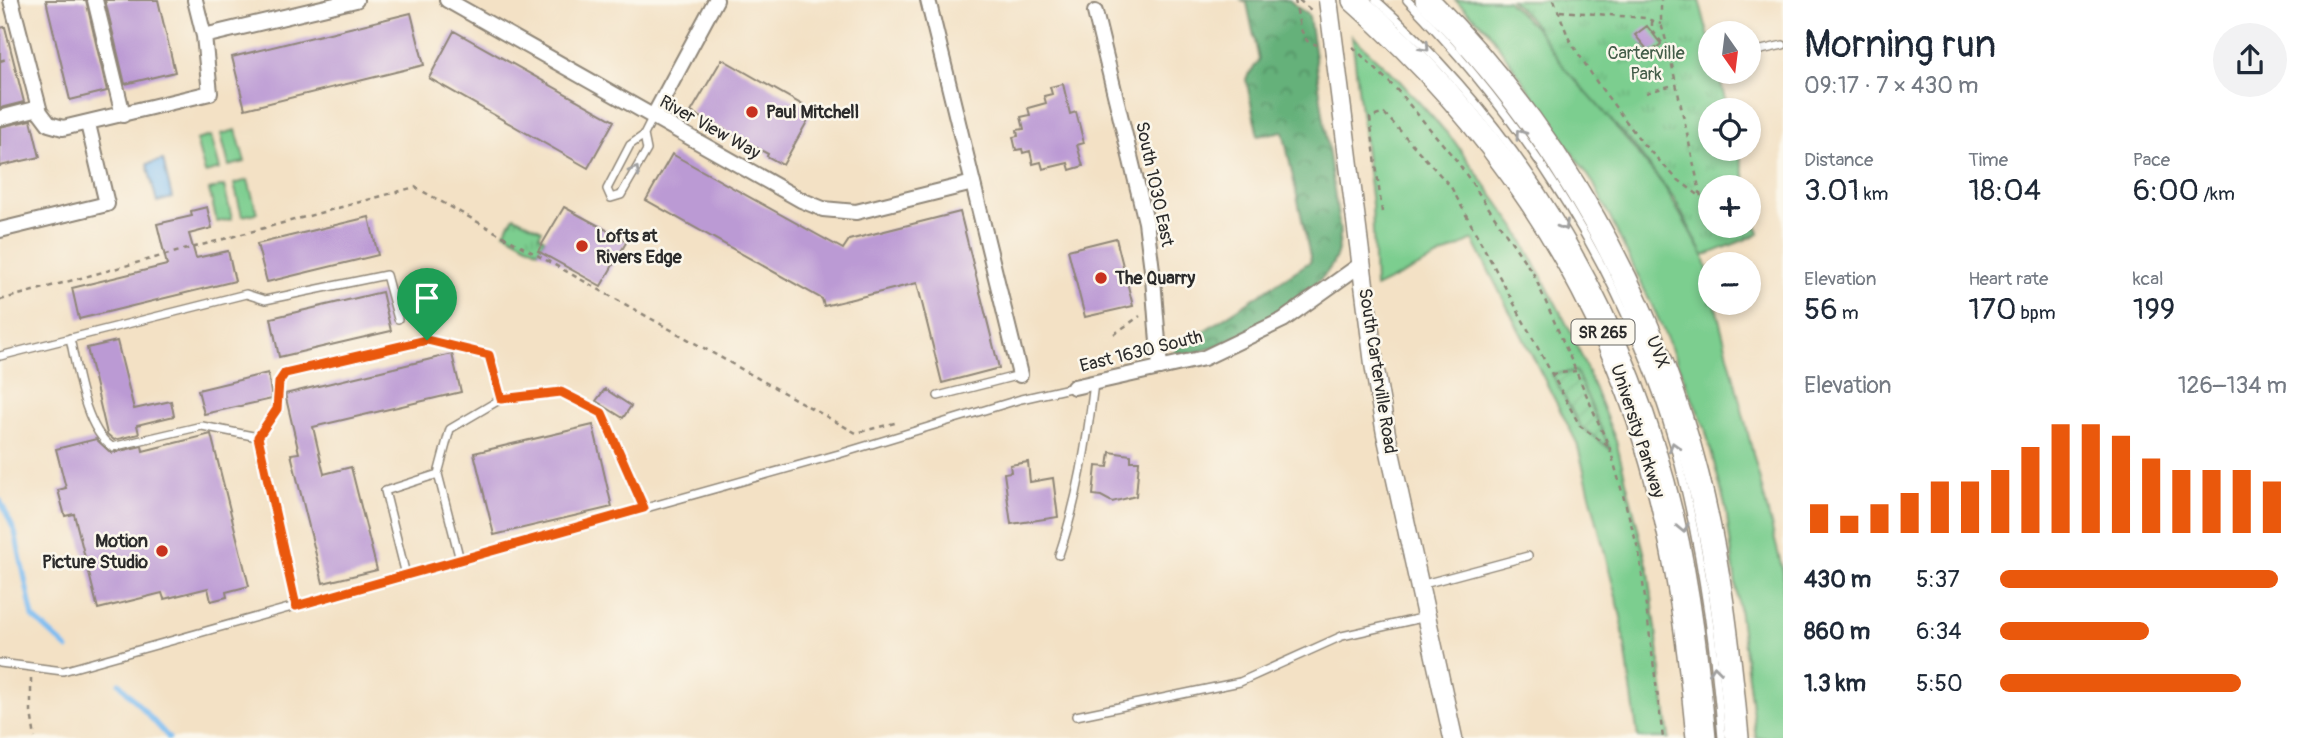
<!DOCTYPE html>
<html lang="en">
<head>
<meta charset="utf-8">
<style>
  body { margin:0; font-family:Pangolin,sans-serif; background:#f2f2f3; color:#1f2937; height:100vh; display:flex; flex-direction:column; font-size:26px; white-space:nowrap }
  * { box-sizing:border-box; margin:0 }
  p { font-size:23px; color:#747a83 }
  .icon { flex:none; width:38px; height:38px; fill:none; stroke:currentColor; stroke-width:2; stroke-linecap:round; stroke-linejoin:round }
  .map { position:relative; flex:1; overflow:hidden }
  .side { display:flex; flex-direction:column; background:#fff; width:525px }
  .side>* { flex:none }
  .needle { width:46px; rotate:166deg }
  .tools { position:absolute; left:1698px; top:21px; display:grid; gap:14px }
  .tools a { display:grid; place-items:center; width:63px; height:63px; border-radius:50%; background:#fff; box-shadow:0 4px 10px #0003; font-size:35px }
  .pin { position:absolute; display:grid; place-items:center; width:60px; height:60px; color:#fff; margin:-72px -30px; border-radius:50% 50% 50% 0; rotate:-45deg; box-shadow:0 0 7px #0007 }
  .pin .icon { rotate:45deg }
  .round { display:grid; place-items:center; flex:none; width:74px; height:74px; border-radius:37px; background:#f2f2f3 }
  .head { display:flex; align-items:center; justify-content:space-between; height:119px; padding:0 21px }
  h1 { font-size:38px; font-weight:600; line-height:52px }
  .stats { display:grid; grid-template-columns:repeat(3,1fr); gap:10px; height:119px; padding:7px 21px }
  .stats div { display:grid; align-content:center }
  .stats b { font-size:30px; font-weight:600 }
  .stats small { font-size:19px; font-weight:400 }
  .stats p { font-size:19px }
  .chart { height:196px; padding:14px 21px }
  .chart p { display:flex; justify-content:space-between }
  .chart svg { width:100%; height:126px; margin-top:7px; stroke:#ea580c; stroke-width:6 }
  ul { padding:0 21px; list-style:none; font-size:23px }
  li { display:grid; grid-template-columns:112px 84px 1fr; align-items:center; height:52px }
  li i { height:18px; border-radius:9px; background:#ea580c }
  main { display:flex; flex:1; min-height:0 }
  .map>svg:first-child { display:block }
  .grass { fill:#7cce8f; stroke:#547c5d; stroke-width:2 }
  .forest { fill:url(#forest-crowns); stroke:#486e52; stroke-width:2 }
  .park { fill:url(#park-tufts); stroke:#547c5d; stroke-width:2 }
  .garden { fill:url(#garden-furrows); stroke:#547c5d; stroke-width:2 }
  .water { fill:#7cbcf1; stroke:#54748e; stroke-width:2 }
  .lines { fill:none; stroke-linecap:round; stroke-linejoin:round }
  .stream { stroke:#7cbcf1; stroke-width:5 }
  .building { fill:#bb9ad4 }
  .service-casing { stroke:#8f8678; stroke-width:10 }
  .minor-casing { stroke:#8f8678; stroke-width:18 }
  .tertiary-casing { stroke:#8f8678; stroke-width:21 }
  .primary-casing { stroke:#8f8678; stroke-width:26 }
  .path { stroke:#8f8678; stroke-width:2.5; stroke-dasharray:5 5; stroke-linecap:butt }
  .service { stroke:#fff; stroke-width:7 }
  .minor { stroke:#fff; stroke-width:14 }
  .tertiary { stroke:#fff; stroke-width:18 }
  .primary { stroke:#fff; stroke-width:23 }
  .tertiary-bridge-casing { stroke:#8f8678; stroke-width:21; stroke-linecap:butt }
  .tertiary-bridge { stroke:#fff; stroke-width:18 }
  .oneway { stroke:#a0a0a0 }
  .route-casing { stroke:#fff; stroke-width:14 }
  .route { stroke:#ea580c; stroke-width:9 }
  .poi-dot { fill:#c8321e; stroke:#fbf7ec; stroke-width:2.5 }
  .labels { text-anchor:middle; stroke-width:5; stroke-linejoin:round; paint-order:stroke }
  .shield { fill:#fbf7ec; stroke:#696865; stroke-width:2 }
  .shield-label { font-size:16px; font-weight:bold; fill:#2b2b2b }
  .park-label { font-size:18px; fill:#435c49; stroke:#fbf7ec }
  .poi-label { font-size:18px; font-weight:bold; fill:#2b2b2b; stroke:#fbf7ec; text-anchor:start }
  .street-label { font-size:18px; fill:#2b2b2b; stroke:#fbf7ec }
</style>
</head>
<body>
<main>
<div class="map">
<svg width="1783" height="738" viewBox="0 0 1783 738">
  <defs>
    <pattern id="forest-crowns" width="20" height="18" patternUnits="userSpaceOnUse" patternTransform="scale(1.75)"><rect width="20" height="18" fill="#65b17a"/><path d="M2 6a3 3 0 1 1 6 0M12 15a3 3 0 1 1 6 0" fill="none" stroke="#539064"/></pattern>
    <pattern id="park-tufts" width="24" height="20" patternUnits="userSpaceOnUse" patternTransform="scale(1.75)"><rect width="24" height="20" fill="#7cce8f"/><path d="M3 7l-1-3M5 7V3M7 7l1-3M15 17l-1-3M17 17v-4M19 17l1-3" fill="none" stroke="#6bb17c"/></pattern>
    <pattern id="garden-furrows" width="10" height="10" patternUnits="userSpaceOnUse" patternTransform="scale(1.75)"><rect width="10" height="10" fill="#7cce8f"/><path d="M-1 1l2-2M0 10L10 0M9 11l2-2" fill="none" stroke="#6bb17c"/></pattern>
  </defs>
  <rect width="100%" height="100%" fill="#fbf7ec"/>
  <filter id="ink" filterUnits="userSpaceOnUse"><feTurbulence type="fractalNoise" baseFrequency=".0143" numOctaves="2"/><feDisplacementMap in="SourceGraphic" scale="14" xChannelSelector="R" yChannelSelector="G"/><feConvolveMatrix kernelMatrix="1 2 1 2 8 2 1 2 1" color-interpolation-filters="sRGB"/></filter>
  <filter id="wash" filterUnits="userSpaceOnUse"><feTurbulence type="fractalNoise" baseFrequency=".00686" numOctaves="4" result="noise"/><feDisplacementMap in="SourceGraphic" scale="28" xChannelSelector="R" yChannelSelector="G"/><feGaussianBlur stdDeviation="1.57" result="paint"/><feColorMatrix in="noise" values="0 0 0 0 0 0 0 0 0 0 0 0 0 0 0 0 0 1.4 0 .05"/><feComposite in="paint" operator="in"/></filter>
  <g filter="url(#wash)">
    <rect width="100%" height="100%" fill="#f3e1c5"/>
    <path class="grass" d="M1455 0H1507L1540 33 1664 186 1704 256 1710 280V303H1715L1783 572V738H1756L1726 509 1705 428 1658 318 1594 184 1487 29Z
      M1352 36 1398 79 1454 141 1516 228 1574 338 1616 441 1649 572 1669 738H1638L1621 617 1577 443 1473 240 1375 288 1372 205Z
      M236 130 245 162 229 166 221 134Z
      M211 136 220 169 205 173 196 140Z
      M248 180 257 213 242 216 234 184Z
      M224 186 232 219 217 222 209 190Z"/>
    <path class="forest" d="M1242 0H1289L1309 16 1340 231C1340 246 1337 260 1327 272 1308 295 1201 369 1173 351L1311 261 1283 131 1258 136 1246 79 1259 60 1247 3Z"/>
    <path class="park" d="M1511 0H1699L1710 41V72H1718L1728 110H1710V149H1738L1747 187H1710V226H1748V190L1759 234 1704 256 1675 200 1634 146 1566 70 1530 19Z
      M514 216 542 230 539 235 545 239 538 251 504 232Z"/>
    <path class="garden" d="M1576 371 1610 449 1580 426 1552 374Z"/>
    <path class="water" d="M163 160 172 198 157 202 147 164Z"/>
    <g class="lines">
      <path class="stream" d="M0 500 15 532 33 617 68 649
        M119 683 169 738"/>
    </g>
    <g id="blocks">
      <path class="building" d="M46 0H86L107 91 70 100Z
        M105 0H158L175 72 125 84Z
        M411 13 424 65 245 109 232 57Z
        M1647 26 1661 44 1650 53 1635 35Z
        M5 27 24 102 0 108V28Z
        M454 31 614 121 588 168 429 78Z
        M722 59 813 111 783 165 767 156 768 154 691 112Z
        M1063 84 1070 114 1076 112 1084 143 1077 145 1083 166 1070 170 1068 163 1043 169 1041 162 1033 164 1030 151 1023 153 1022 149 1016 150 1013 137 1018 136 1017 130 1024 129 1021 117 1030 115 1028 108 1046 103 1044 96 1052 94 1050 87Z
        M31 120 40 157 0 166V127Z
        M672 154 843 249 849 240 960 212 999 368 942 383 917 283 824 306 822 299 646 200Z
        M207 207 212 228 189 234 196 258 228 251 235 281 79 319 72 288 167 265 157 224 192 216 191 211Z
        M564 207 627 241 601 286 538 251Z
        M369 217 378 255 267 282 257 244Z
        M1116 238 1133 306 1085 317 1068 250Z
        M382 292 391 331 279 357 271 318Z
        M117 341 134 409 171 401 174 416 137 425 139 434 114 440 107 434 87 348Z
        M452 354 461 392 313 427 324 474 351 467 377 570 323 583 291 454 299 453 285 394Z
        M268 373 272 399 204 414 198 390Z
        M605 389 631 406 623 418 596 401Z
        M593 425 612 507 494 535 474 453Z
        M211 434 249 586 226 592 227 597 211 601 208 588 164 599 162 593 98 609 74 514 65 516 58 490 66 488 56 449 96 439 111 453 142 446 143 451Z
        M1110 452 1131 455V461H1139L1136 496 1112 502 1101 496 1093 495 1096 466 1108 467Z
        M1028 462 1030 482 1053 478 1058 517 1011 524 1004 473 1011 472 1010 465Z"/>
    </g>
  </g>
  <g filter="url(#ink)">
    <use href="#blocks" fill-opacity="0" stroke="#8f8678" stroke-width="2"/>
    <g class="lines">
      <defs>
        <path id="service" d="M1376 0C1530 137 1633 317 1680 517 1697 590 1705 664 1712 738
          M1407 0C1528 124 1626 277 1674 445 1700 540 1714 640 1722 738
          M1748 53 1783 45
          M644 135 647 150 621 195 611 198 607 189 630 145 644 135 653 117
          M70 338C77 370 85 429 112 447L202 426 258 437 296 606
          M0 356 246 294 265 300 386 275 398 319
          M938 396 1020 375
          M501 399 561 392 602 413 644 508
          M258 437 277 409 279 382 285 373 427 340 489 355 501 399 450 429 438 474 460 560
          M1059 555C1078 499 1087 442 1094 383
          M406 575 385 491 438 474
          M1420 585 1528 556
          M0 663 63 671 839 454 1021 399 1074 387
          M1076 716 1240 682 1342 636 1426 617"/>
        <path id="minor" d="M11 0 40 112 49 124 63 128 210 93 204 36 195 0
          M95 0 123 115
          M447 0 801 200 823 209 856 212 973 183
          M928 0 1020 375
          M1095 12 1146 222 1153 278 1160 368
          M204 36 356 0
          M653 117 716 0
          M0 118 39 108
          M0 230 107 204 88 124
          M1074 387 1204 358 1283 320 1360 265"/>
        <path id="tertiary" d="M1335 54 1374 364 1386 434 1453 738"/>
        <path id="primary" d="M1354 0C1490 119 1594 272 1647 446 1676 541 1689 640 1698 738
          M1427 0C1557 129 1652 298 1697 475 1719 561 1729 650 1737 738"/>
      </defs>
      <use href="#service" class="service-casing"/>
      <use href="#minor" class="minor-casing"/>
      <use href="#tertiary" class="tertiary-casing"/>
      <use href="#primary" class="primary-casing"/>
      <path class="path" d="M1295 0 1300 28 1307 41 1317 45
        M1299 0 1311 10
        M1554 0 1569 39 1598 84 1644 145 1676 178 1701 197 1668 47 1661 24V0
        M1560 11 1645 18 1661 24
        M1652 21V30L1663 44H1667
        M1353 47 1397 90 1457 161 1534 275 1610 449 1639 552 1663 738
        M0 61 10 58
        M1646 93 1673 85
        M1382 212 1370 118 1384 113 1451 187 1580 426 1608 446
        M0 300 415 187 856 433 895 423
        M1114 334 1140 316
        M1552 374 1576 371
        M31 678V712L35 738"/>
      <use href="#service" class="service"/>
      <use href="#minor" class="minor"/>
      <use href="#tertiary" class="tertiary"/>
      <use href="#primary" class="primary"/>
      <defs>
        <path id="tertiary-bridge" d="M1328 0 1335 54"/>
      </defs>
      <use href="#tertiary-bridge" class="tertiary-bridge-casing"/>
      <use href="#tertiary-bridge" class="tertiary-bridge"/>
    </g>
    <defs><path id="oneway-chevron" d="M-2-3.5L2.5 0L-2 3.5" fill="none" stroke-width="1.6" stroke-linecap="round" stroke-linejoin="round" transform="scale(1.75)"/></defs>
    <g class="oneway">
      <use href="#oneway-chevron" transform="translate(1425 47) rotate(46)"/>
      <use href="#oneway-chevron" transform="translate(1520 134) rotate(-125)"/>
      <use href="#oneway-chevron" transform="translate(635 171) rotate(-60)"/>
      <use href="#oneway-chevron" transform="translate(1564 226) rotate(59)"/>
      <use href="#oneway-chevron" transform="translate(1674 447) rotate(-106)"/>
      <use href="#oneway-chevron" transform="translate(1683 528) rotate(78)"/>
      <use href="#oneway-chevron" transform="translate(1715 670) rotate(-97)"/>
    </g>
  </g>
  <g class="lines" filter="url(#ink)">
    <defs>
      <path id="route" d="M427 340 489 355 501 399 561 392 602 413 644 508 296 606 258 437 277 409 279 382 285 373Z"/>
    </defs>
    <use href="#route" class="route-casing"/>
    <use href="#route" class="route"/>
  </g>
  <g class="poi-dot">
    <circle cx="752" cy="112" r="7"/>
    <circle cx="582" cy="246" r="7"/>
    <circle cx="1101" cy="278" r="7"/>
    <circle cx="162" cy="551" r="7"/>
  </g>
  <g class="labels">
    <rect class="shield" x="1571.5" y="319.5" width="63" height="25" rx="5"/>
    <g class="shield-label">
      <text x="1603" y="338">SR 265</text>
    </g>
    <g class="park-label">
      <text x="1646" y="59">Carterville<tspan x="1646" dy="21">Park</tspan></text>
    </g>
    <g class="poi-label">
      <text x="766" y="118">Paul Mitchell</text>
      <text x="596" y="242">Lofts at<tspan x="596" dy="21">Rivers Edge</tspan></text>
      <text x="1115" y="284">The Quarry</text>
      <text x="148" y="547" text-anchor="end">Motion<tspan x="148" dy="21">Picture Studio</tspan></text>
    </g>
    <g class="street-label">
      <text transform="translate(710 127) rotate(29)" y="6">River View Way</text>
      <text transform="translate(1155 184) rotate(78)" y="6">South 1030 East</text>
      <text transform="translate(1141 351) rotate(-14)" y="6">East 1630 South</text>
      <text transform="translate(1658 352) rotate(68)" y="6">UVX</text>
      <text transform="translate(1378 371) rotate(81)" y="6">South Carterville Road</text>
      <text transform="translate(1638 431) rotate(72)" y="6">University Parkway</text>
    </g>
  </g>
</svg>
<div class="tools">
<a><svg class="needle" viewBox="-14 -14 28 28"><path d="M0-13l5 13h-10z" fill="#e53935"/><path d="M0 13l5-13h-10z" fill="#747a83"/></svg></a>
<a><svg class="icon" aria-label="locate" viewBox="0 0 24 24"><circle cx="12" cy="12" r="6"/><path d="M12 2v4M12 18v4M2 12h4M18 12h4"/></svg></a>
<a>+</a>
<a>−</a>
</div>
<div class="pin" style="left:427px;top:340px;background:#1e9e55"><svg class="icon" aria-label="arrive" viewBox="0 0 24 24"><path d="M6 21V4h12l-3 4 3 4H6"/></svg></div>
</div>
<section class="side">
<div class="head"><div><h1>Morning run</h1><p>09:17 · 7 × 430 m</p></div><a class="round"><svg class="icon" aria-label="share" viewBox="0 0 24 24"><path d="M12 15V3M7 8l5-5 5 5M5 13v7h14v-7"/></svg></a></div>
<div class="stats">
<div><p>Distance</p><b>3.01<small> km</small></b></div>
<div><p>Time</p><b>18:04</b></div>
<div><p>Pace</p><b>6:00<small> /km</small></b></div>
</div>
<div class="stats">
<div><p>Elevation</p><b>56<small> m</small></b></div>
<div><p>Heart rate</p><b>170<small> bpm</small></b></div>
<div><p>kcal</p><b>199</b></div>
</div>
<div class="chart"><p><span>Elevation</span>126–134 m</p>
<svg viewBox="0 0 160 44" preserveAspectRatio="none"><path d="M5 44V34M15 44V38M25 44V34M35 44V30M45 44V26M55 44V26M65 44V22M75 44V14M85 44V6M95 44V6M105 44V10M115 44V18M125 44V22M135 44V22M145 44V22M155 44V26"/></svg>
</div>
<ul>
<li><b>430 m</b>5:37<i style="width:97%"></i></li>
<li><b>860 m</b>6:34<i style="width:52%"></i></li>
<li><b>1.3 km</b>5:50<i style="width:84%"></i></li>
</ul>
</section>
</main>
</body>
</html>
